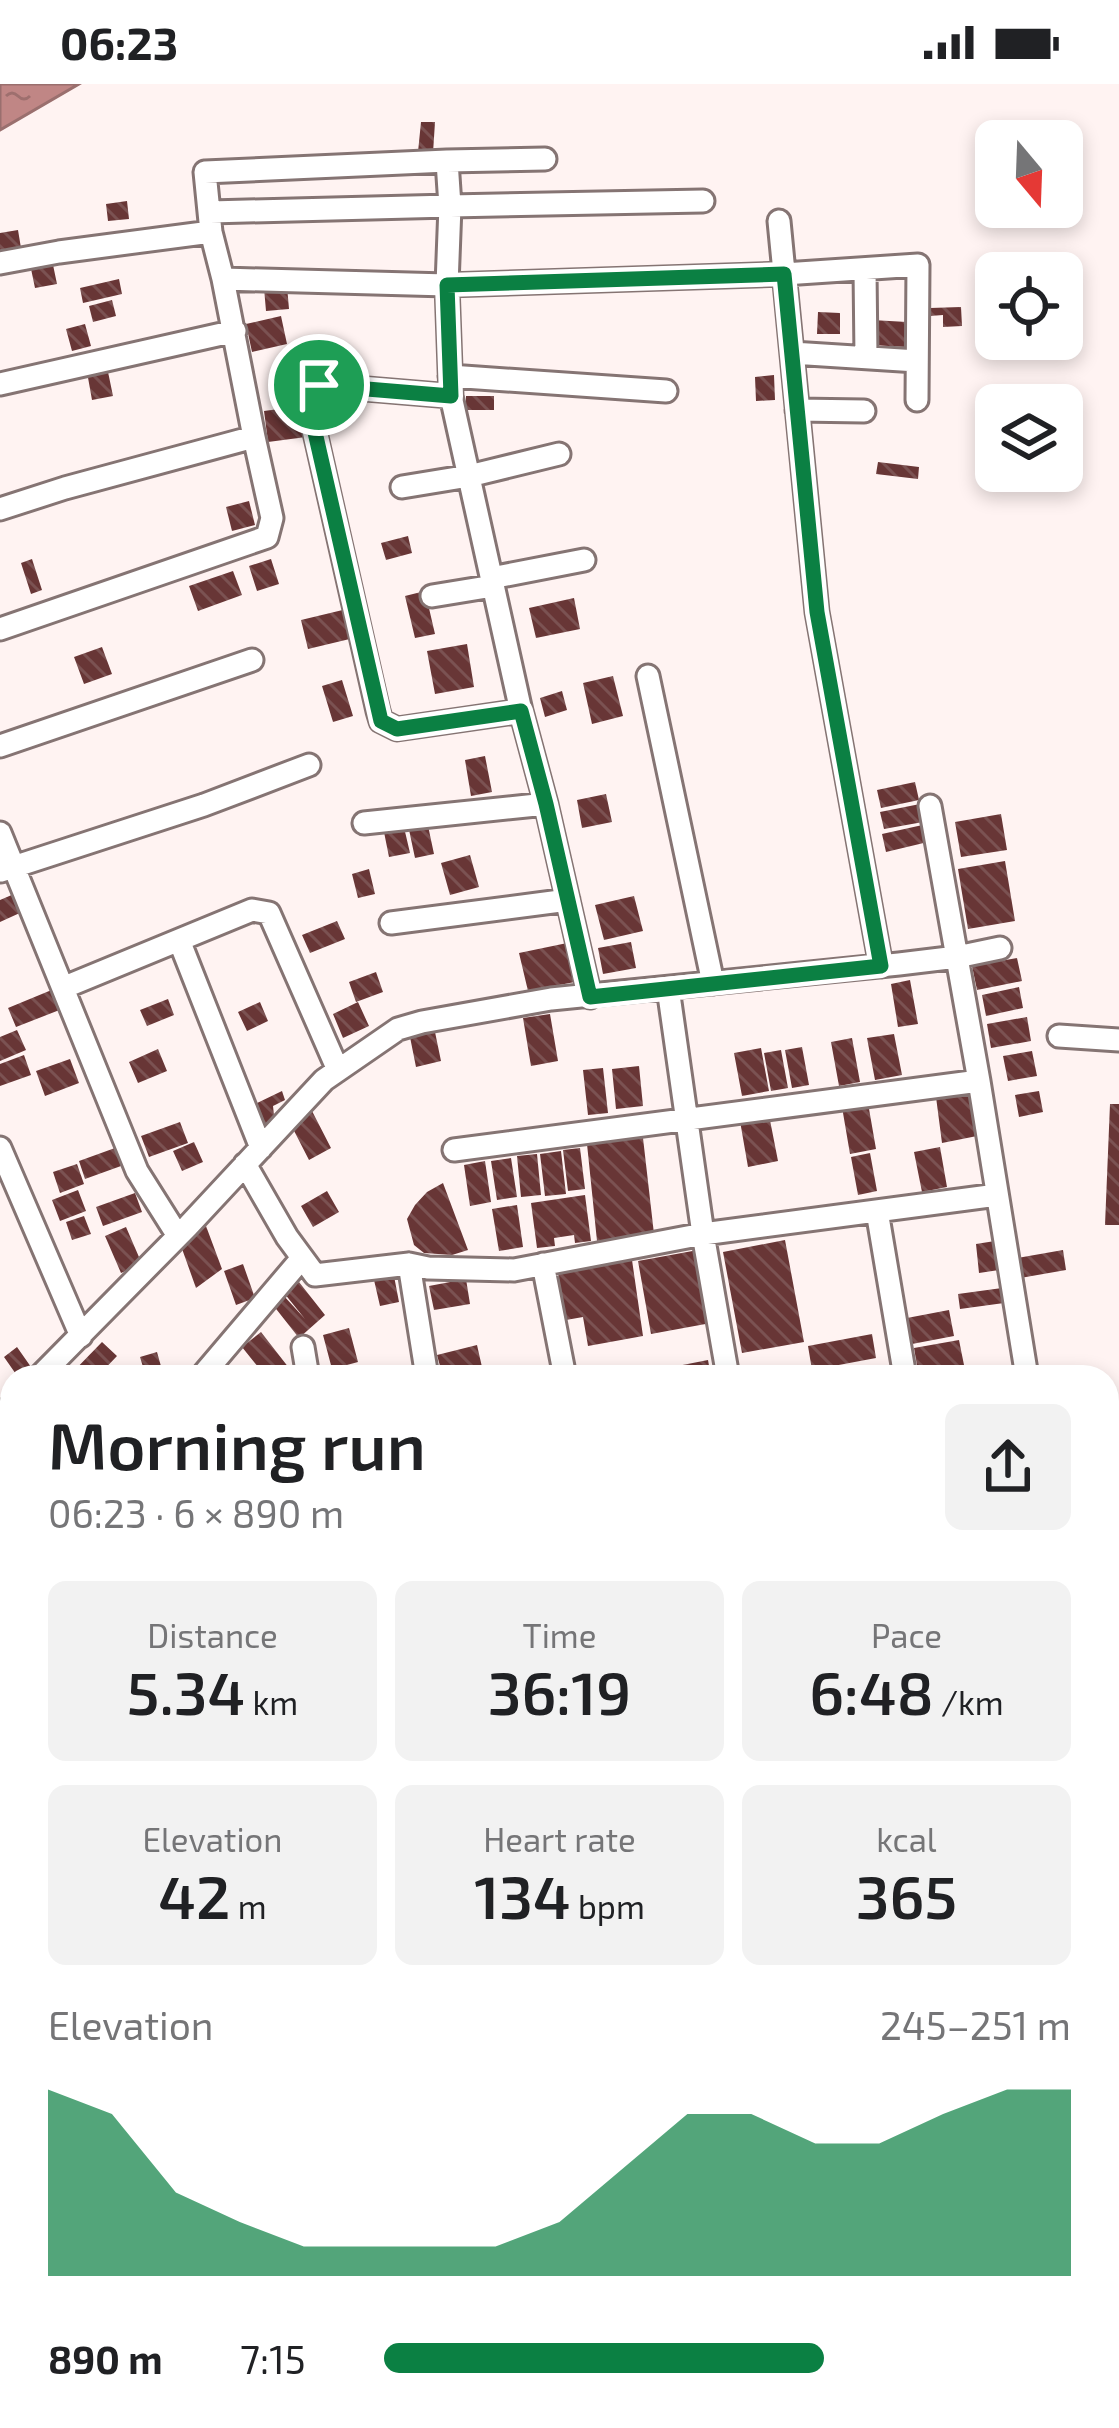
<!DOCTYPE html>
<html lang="en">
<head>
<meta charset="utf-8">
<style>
  body { margin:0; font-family:"Exo 2",sans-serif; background:#f2f2f2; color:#202124; height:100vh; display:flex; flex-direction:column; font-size:45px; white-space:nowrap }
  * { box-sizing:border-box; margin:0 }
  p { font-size:39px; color:#757577 }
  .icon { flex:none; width:66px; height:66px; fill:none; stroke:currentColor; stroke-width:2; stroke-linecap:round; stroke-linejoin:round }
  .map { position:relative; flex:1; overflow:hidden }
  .details { position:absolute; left:0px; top:1281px; width:1119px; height:1065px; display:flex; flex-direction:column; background:#fff; border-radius:36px 36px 0 0; box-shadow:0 6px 18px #0003 }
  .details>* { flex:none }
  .needle { width:78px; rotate:161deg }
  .fabs { position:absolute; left:975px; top:36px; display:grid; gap:24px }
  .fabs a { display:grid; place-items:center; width:108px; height:108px; border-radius:18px; background:#fff; box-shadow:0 6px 18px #0003; font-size:60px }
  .pin { position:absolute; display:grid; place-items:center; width:102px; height:102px; color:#fff; margin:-51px; border:6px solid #fff; border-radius:50%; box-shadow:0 3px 12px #0007 }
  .round { display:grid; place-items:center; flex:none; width:126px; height:126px; border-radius:18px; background:#f2f2f2 }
  .summary { display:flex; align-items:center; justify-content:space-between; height:204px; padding:0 48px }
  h1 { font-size:66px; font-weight:600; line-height:90px }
  .metrics { display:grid; grid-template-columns:repeat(3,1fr); gap:18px; height:204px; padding:12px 48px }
  .metrics div { display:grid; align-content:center; border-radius:18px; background:#f2f2f2; text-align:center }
  .metrics b { font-size:60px; font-weight:600 }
  .metrics small { font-size:33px; font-weight:400 }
  .metrics p { font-size:33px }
  .chart { height:336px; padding:24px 48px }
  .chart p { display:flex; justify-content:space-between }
  .chart svg { width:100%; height:216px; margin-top:12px; fill:#0b8043; opacity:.7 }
  ul { padding:0 48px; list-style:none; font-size:39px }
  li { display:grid; grid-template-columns:192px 144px 1fr; align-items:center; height:90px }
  li i { height:30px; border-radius:15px; background:#0b8043 }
  .status { display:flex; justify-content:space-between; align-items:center; height:84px; padding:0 60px; background:#fff; direction:ltr }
  .status svg { height:33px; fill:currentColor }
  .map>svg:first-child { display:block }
  .water { fill:url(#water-ripples); stroke:#9a6f6e; stroke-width:3 }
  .building { fill:url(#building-back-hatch) }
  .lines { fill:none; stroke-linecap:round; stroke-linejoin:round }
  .minor-casing { stroke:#857473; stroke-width:27 }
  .major-casing { stroke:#857473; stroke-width:33 }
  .minor { stroke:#fff; stroke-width:21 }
  .major { stroke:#fff; stroke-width:27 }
  .route-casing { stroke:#fff; stroke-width:24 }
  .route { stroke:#0b8043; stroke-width:15 }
</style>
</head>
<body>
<div class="status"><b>06:23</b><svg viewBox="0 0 49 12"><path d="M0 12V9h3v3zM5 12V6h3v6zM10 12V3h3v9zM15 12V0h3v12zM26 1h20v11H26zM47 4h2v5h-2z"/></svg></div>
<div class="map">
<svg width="1119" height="2344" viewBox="0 0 1119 2344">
  <defs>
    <pattern id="water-ripples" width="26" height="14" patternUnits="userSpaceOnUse" patternTransform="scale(3)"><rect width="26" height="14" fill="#c08685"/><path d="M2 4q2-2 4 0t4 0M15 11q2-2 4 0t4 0" fill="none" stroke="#9e6f6e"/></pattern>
    <pattern id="building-back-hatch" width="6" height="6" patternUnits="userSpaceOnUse" patternTransform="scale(3)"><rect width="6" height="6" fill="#683636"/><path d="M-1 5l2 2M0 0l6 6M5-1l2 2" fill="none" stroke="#7b5252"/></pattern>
  </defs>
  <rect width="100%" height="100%" fill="#fff3f2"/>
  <path class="water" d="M0 0H79L0 46Z"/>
  <path class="building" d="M421 38H435L433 69 418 68Z
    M127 117 129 135 108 137 106 120Z
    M18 146 21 164 0 168V149Z
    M52 176 57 200 35 204 30 180Z
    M119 195 122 210 83 219 80 204Z
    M287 202 289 225 266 227 264 204Z
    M112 216 116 232 93 238 89 222Z
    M961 223 962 242 943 243V231L930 232V224Z
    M818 228 840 229V250H817Z
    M281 232 287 260 252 268 246 240Z
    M872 236 907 238 906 263 871 261Z
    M85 240 91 262 72 267 66 245Z
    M327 255 328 276 295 277V256Z
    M107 283 113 312 92 316 87 288Z
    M774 291 775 316 756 317 755 293Z
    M466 312H494V326H466Z
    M301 322 306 353 268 358 264 327Z
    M878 378 919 383 918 395 876 390Z
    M249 417 255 441 232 447 226 423Z
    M408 452 412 469 386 476 381 459Z
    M32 475 42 506 31 510 21 479Z
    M271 475 279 500 257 507 249 482Z
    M233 487 242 511 198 527 189 502Z
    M425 507 435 550 415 554 405 512Z
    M574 514 580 545 536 554 529 524Z
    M351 524 358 553 308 565 301 536Z
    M467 560 474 603 435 610 427 567Z
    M102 563 112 590 84 600 74 573Z
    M613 592 623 632 592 640 583 599Z
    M342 596 353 632 333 638 322 602Z
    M562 607 567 626 545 633 540 614Z
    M485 672 492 708 471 712 465 676Z
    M915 698 919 716 881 724 877 706Z
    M606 710 612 738 582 744 577 716Z
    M920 720 923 738 884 745 880 728Z
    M1001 730 1007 766 961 773 955 738Z
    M427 737 434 770 415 774 408 741Z
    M403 739 410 769 389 773 383 743Z
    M927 740 932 757 886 768 882 750Z
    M470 771 479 803 450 811 441 779Z
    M1005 777 1015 837 968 845 958 785Z
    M369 785 375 810 358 814 352 790Z
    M14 810 22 828 0 838V816Z
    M634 812 643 847 604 856 595 821Z
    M337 837 345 855 310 869 302 851Z
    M572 858 580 897 528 907 519 869Z
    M631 858 636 884 603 890 598 864Z
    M1017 874 1022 897 977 906 972 882Z
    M376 888 383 908 356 918 349 898Z
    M910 896 918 940 898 943 891 900Z
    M1019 903 1023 924 986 932 982 911Z
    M54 905 62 925 16 943 8 924Z
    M168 915 174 931 147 942 140 926Z
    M260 918 268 937 247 947 238 928Z
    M358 918 369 942 343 954 333 930Z
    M550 930 558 977 531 982 523 934Z
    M1027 933 1031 957 991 964 987 940Z
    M17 946 26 966 0 977V953Z
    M435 948 441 977 416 983 410 953Z
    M894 950 902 991 875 996 867 954Z
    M852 954 860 998 839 1002 831 958Z
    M802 963 809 1001 792 1004 785 966Z
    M761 964 769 1007 742 1012 734 969Z
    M158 965 167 987 138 999 129 978Z
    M781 966 788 1004 771 1007 764 969Z
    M1032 967 1037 992 1008 997 1003 972Z
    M24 971 31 991 0 1002V980Z
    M70 975 79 999 45 1012 36 987Z
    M639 982 643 1022 616 1025 612 985Z
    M603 984 608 1029 588 1031 583 986Z
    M973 1006 982 1051 942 1059 936 1013Z
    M282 1007 285 1016 273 1022 274 1031 264 1044 253 1021Z
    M1039 1007 1043 1028 1019 1033 1015 1011Z
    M868 1019 876 1065 850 1070 842 1023Z
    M1110 1020H1119V1141H1105Z
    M312 1027 331 1064 309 1076 290 1039Z
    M769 1031 778 1077 748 1083 740 1037Z
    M180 1038 188 1059 149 1073 141 1052Z
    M643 1054 654 1150 597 1157 587 1060Z
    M194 1058 203 1078 182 1087 173 1067Z
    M940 1063 947 1103 922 1108 914 1068Z
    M115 1064 121 1082 85 1095 79 1077Z
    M580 1064 585 1105 568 1107 563 1066Z
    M561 1067 566 1110 545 1112 540 1070Z
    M870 1069 877 1107 858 1111 851 1073Z
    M537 1070 541 1111 521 1113 517 1072Z
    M511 1074 517 1113 497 1116 491 1077Z
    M485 1077 491 1118 470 1122 464 1081Z
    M77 1080 84 1100 60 1109 53 1088Z
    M443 1099 468 1166 452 1171 424 1169 414 1161 407 1135 415 1121 427 1108Z
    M78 1106 86 1127 60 1137 52 1116Z
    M327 1107 339 1128 313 1143 301 1122Z
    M135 1109 142 1128 103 1142 96 1123Z
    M585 1111 591 1157 575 1159 574 1151 554 1154 555 1162 537 1164 531 1119Z
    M517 1121 523 1163 499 1167 492 1125Z
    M84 1132 91 1150 72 1156 66 1138Z
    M206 1142 222 1185 196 1204 181 1162Z
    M126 1143 142 1180 121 1189 105 1152Z
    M785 1156 804 1258 742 1269 723 1168Z
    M995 1157 999 1186 979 1189 976 1160Z
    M698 1166 711 1239 651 1250 638 1177Z
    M1063 1166 1066 1186 1015 1195 1011 1175Z
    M632 1176 643 1252 588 1262 583 1233 566 1236 558 1189Z
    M243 1180 255 1214 236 1221 224 1187Z
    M394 1192 399 1218 380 1222 374 1196Z
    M466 1195 470 1220 434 1226 429 1202Z
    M299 1198 325 1231 299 1254 273 1221 284 1212 305 1235 284 1209Z
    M1002 1204 1004 1219 960 1225 958 1210Z
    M949 1226 954 1252 912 1260 907 1234Z
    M349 1244 358 1278 332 1285 323 1251Z
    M261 1248 289 1284 278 1293H266L242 1263Z
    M872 1250 876 1274 812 1286 808 1262Z
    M959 1256 965 1286 919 1293 914 1264Z
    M102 1258 117 1272 97 1293H68Z
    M477 1261 482 1283 443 1293 437 1271Z
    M17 1263 31 1283 18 1293 4 1273Z
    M157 1268 164 1293H146L140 1273Z
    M708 1276 711 1293H654L652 1287Z
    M0 2070 12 2083V2105L0 2116Z
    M818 2334H867V2341L818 2342Z"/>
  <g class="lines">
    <defs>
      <path id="minor" d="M447 77 545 75
        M210 128 450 122 447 201 223 195 211 148
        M779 137 817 528 881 882
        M0 179 59 168 211 148 205 88 447 77 450 122 703 117
        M865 186 866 273
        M792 269 917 277
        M450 292 666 307
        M0 300 235 247
        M451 312 319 301 309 307V322L378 627 381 637 397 645 521 627 451 312 447 201 784 190 918 181 917 316
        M797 326 864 327
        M402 403 469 392 559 370
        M0 425 65 404 254 353 223 195
        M491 494 584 476
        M432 512 493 502
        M0 545 267 453 272 434 254 353
        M648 592 713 899
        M521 627 546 720 590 913
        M0 662 252 576
        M930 722 979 997 1027 1293
        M364 739 546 720
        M0 749 137 1087 178 1152
        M1 787 204 721 309 681
        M391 839 568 816
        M179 856 261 1064
        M65 903 252 826 269 829 338 986
        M668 904 703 1150 728 1293
        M1059 952 1119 956
        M0 1064 81 1252
        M454 1066 979 997
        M245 1080 287 1153 315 1191 409 1180 428 1184 514 1186 703 1150 997 1111
        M877 1127 905 1293
        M409 1180 427 1293
        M543 1180 565 1293
        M303 1263 308 1293
        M39 1293 188 1142 324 996 398 945 422 938 551 915 899 880 957 873 1000 864
        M201 1293 302 1174
        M0 1334 12 1321
        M7 1509 12 1507
        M0 1641 12 1663
        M1107 1683 1119 1680
        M0 1772 12 1792
        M0 1890 12 1879
        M0 2041 12 2030
        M0 2190 12 2214
        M201 2334 203 2344
        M314 2334 316 2344
        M428 2334 430 2344
        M498 2334 499 2344
        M553 2334 555 2344
        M675 2334 677 2344
        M332 2344 380 2334"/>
      <path id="major" d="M1107 1827 1119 1788
        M1107 1893 1119 1854
        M941 2344 944 2334
        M961 2344 965 2334"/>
    </defs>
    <use href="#minor" class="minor-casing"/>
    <use href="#major" class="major-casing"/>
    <use href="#minor" class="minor"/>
    <use href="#major" class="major"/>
  </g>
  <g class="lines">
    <defs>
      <path id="route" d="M784 190 817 528 881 882 590 913 546 720 521 627 397 645 381 637 309 322V307L319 301 451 312 447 201Z"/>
    </defs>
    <use href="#route" class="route-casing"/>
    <use href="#route" class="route"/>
  </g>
</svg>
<div class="fabs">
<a><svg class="needle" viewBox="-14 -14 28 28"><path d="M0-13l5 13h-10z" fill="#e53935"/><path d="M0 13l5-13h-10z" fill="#757577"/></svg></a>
<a><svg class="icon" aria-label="locate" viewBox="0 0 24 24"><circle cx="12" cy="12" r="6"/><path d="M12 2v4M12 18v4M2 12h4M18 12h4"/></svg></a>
<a><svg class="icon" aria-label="layers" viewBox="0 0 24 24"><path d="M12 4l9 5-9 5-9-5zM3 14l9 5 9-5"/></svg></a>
</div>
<div class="pin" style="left:319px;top:301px;background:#1e9e55"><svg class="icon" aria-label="arrive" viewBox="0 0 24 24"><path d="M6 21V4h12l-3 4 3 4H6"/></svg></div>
<section class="details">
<div class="summary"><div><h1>Morning run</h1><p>06:23 · 6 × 890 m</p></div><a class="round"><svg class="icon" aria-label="share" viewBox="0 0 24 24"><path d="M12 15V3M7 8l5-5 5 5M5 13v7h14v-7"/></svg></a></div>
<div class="metrics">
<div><p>Distance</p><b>5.34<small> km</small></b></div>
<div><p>Time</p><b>36:19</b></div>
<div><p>Pace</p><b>6:48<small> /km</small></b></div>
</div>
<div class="metrics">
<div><p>Elevation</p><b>42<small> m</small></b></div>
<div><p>Heart rate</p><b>134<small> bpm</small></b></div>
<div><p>kcal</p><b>365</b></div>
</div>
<div class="chart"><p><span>Elevation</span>245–251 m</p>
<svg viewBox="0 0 160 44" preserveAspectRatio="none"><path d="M0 44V6L10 11L20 27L30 33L40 38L50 38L60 38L70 38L80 33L90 22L100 11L110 11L120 17L130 17L140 11L150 6L160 6V44z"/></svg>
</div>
<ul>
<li><b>890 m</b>7:15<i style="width:64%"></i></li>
</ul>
</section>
</div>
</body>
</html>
